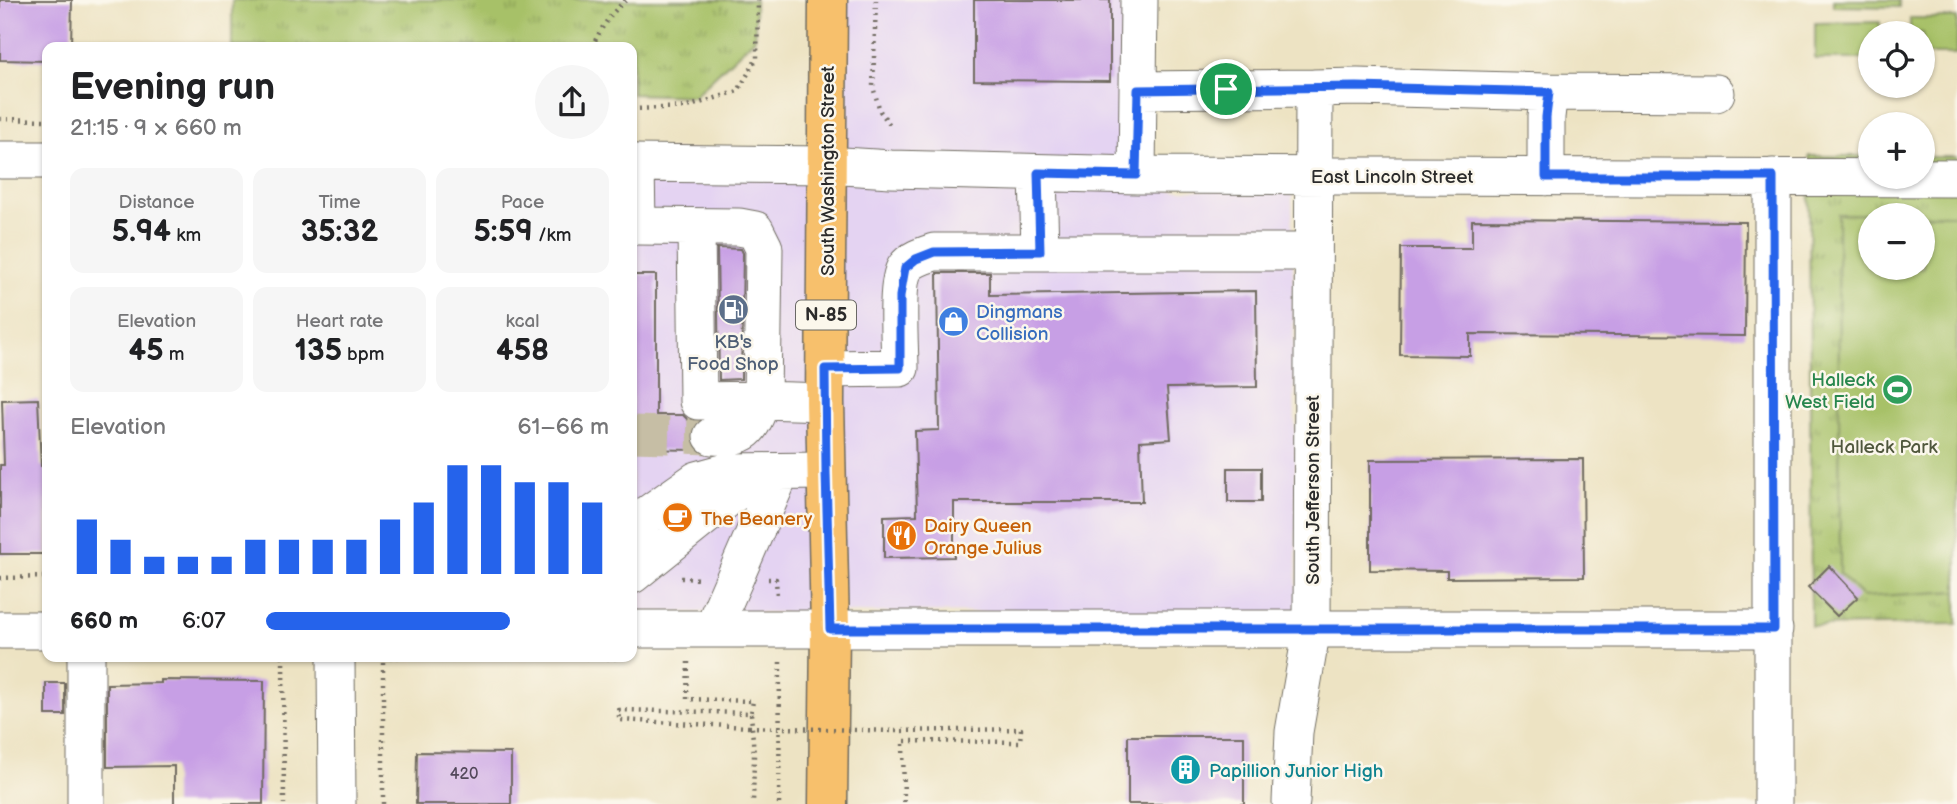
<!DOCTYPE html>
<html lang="en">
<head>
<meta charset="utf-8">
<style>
  body { margin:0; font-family:"Balsamiq Sans",sans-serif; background:#f6f6f6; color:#202124; height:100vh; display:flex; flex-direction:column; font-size:26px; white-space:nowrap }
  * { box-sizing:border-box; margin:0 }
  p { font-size:23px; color:#757577 }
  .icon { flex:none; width:38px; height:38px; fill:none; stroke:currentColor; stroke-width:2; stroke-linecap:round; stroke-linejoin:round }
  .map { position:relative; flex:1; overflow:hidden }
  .drawer { position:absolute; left:42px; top:42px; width:595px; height:620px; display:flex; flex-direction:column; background:#fff; border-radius:14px; box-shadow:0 2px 5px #0004 }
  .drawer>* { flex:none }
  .controls { position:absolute; left:1858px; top:21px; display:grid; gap:14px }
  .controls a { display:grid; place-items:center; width:77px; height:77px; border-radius:50%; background:#fff; box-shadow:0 2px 5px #0004; font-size:35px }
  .pin { position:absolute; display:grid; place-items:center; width:60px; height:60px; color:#fff; margin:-30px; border:4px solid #fff; border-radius:50%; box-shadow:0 2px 7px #0007 }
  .round { display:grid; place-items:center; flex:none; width:74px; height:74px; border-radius:37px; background:#f6f6f6 }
  .headline { display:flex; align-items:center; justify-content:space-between; height:119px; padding:0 28px }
  h1 { font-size:38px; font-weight:700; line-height:52px }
  .metrics { display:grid; grid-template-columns:repeat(3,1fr); gap:10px; height:119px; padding:7px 28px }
  .metrics div { display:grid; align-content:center; border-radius:14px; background:#f6f6f6; text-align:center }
  .metrics b { font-size:30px; font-weight:700 }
  .metrics small { font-size:19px; font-weight:400 }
  .metrics p { font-size:19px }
  .chart { height:196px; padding:14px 28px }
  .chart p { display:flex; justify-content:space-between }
  .chart svg { width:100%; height:126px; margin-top:7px; stroke:#2563eb; stroke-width:6 }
  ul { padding:0 28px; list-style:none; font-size:23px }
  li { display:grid; grid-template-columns:112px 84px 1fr; align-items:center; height:52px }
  li i { height:18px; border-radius:9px; background:#2563eb }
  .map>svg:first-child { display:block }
  .built { fill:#e4d3f2 }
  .grass { fill:url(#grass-tufts); stroke:#697649; stroke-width:2; fill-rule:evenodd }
  .pitch { fill:#a7c167; stroke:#697649; stroke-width:2; fill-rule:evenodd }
  .building { fill:#c79fe5 }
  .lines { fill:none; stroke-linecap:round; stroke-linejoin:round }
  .minor-tunnel { stroke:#c6bea5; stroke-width:37; stroke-dasharray:37 18; stroke-linecap:butt }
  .minor-casing { stroke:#6f6b60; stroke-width:39 }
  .major-casing { stroke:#6f6b60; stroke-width:41 }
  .path { stroke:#6f6b60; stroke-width:4.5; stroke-dasharray:2 5; stroke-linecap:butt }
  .minor { stroke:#fff; stroke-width:37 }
  .major { stroke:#f7c06c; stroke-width:38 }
  .path-bridge { stroke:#6f6b60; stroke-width:4.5; stroke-dasharray:2 5; stroke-linecap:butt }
  .route-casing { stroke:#fff; stroke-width:14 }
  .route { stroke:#2563eb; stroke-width:9 }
  .labels { text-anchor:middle; stroke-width:5; stroke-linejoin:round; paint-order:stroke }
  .number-label { font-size:16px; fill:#52485a }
  .shield { fill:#fbf7ec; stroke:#696865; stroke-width:2 }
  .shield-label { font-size:18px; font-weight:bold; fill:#2b2b2b }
  .street-label { font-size:19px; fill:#2b2b2b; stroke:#fbf7ec }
  .shop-label { font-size:19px; fill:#366cbe; stroke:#fbf7ec; text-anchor:start }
  .service-label { font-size:19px; fill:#4e5e75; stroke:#fbf7ec }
  .leisure-label { font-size:19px; fill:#27864d; stroke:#fbf7ec; text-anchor:end }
  .park-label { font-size:19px; fill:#50583d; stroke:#fbf7ec }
  .food-label { font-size:19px; fill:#c56008; stroke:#fbf7ec; text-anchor:start }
  .culture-label { font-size:19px; fill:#0d838f; stroke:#fbf7ec; text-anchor:start }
</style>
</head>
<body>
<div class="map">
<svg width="1957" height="804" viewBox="0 0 1957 804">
  <defs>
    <pattern id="grass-tufts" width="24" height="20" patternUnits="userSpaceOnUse" patternTransform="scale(1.75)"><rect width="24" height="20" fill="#a7c167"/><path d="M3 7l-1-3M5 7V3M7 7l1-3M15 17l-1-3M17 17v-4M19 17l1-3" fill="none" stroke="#889d55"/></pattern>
  </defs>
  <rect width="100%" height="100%" fill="#fbf7ec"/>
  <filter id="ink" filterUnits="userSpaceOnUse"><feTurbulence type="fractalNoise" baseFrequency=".0143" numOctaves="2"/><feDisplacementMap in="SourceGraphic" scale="14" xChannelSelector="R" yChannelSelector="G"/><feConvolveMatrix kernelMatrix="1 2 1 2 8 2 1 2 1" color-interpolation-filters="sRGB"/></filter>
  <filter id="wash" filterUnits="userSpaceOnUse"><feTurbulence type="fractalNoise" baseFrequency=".00686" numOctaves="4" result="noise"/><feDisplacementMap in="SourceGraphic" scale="28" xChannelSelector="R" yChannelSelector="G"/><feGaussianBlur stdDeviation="1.57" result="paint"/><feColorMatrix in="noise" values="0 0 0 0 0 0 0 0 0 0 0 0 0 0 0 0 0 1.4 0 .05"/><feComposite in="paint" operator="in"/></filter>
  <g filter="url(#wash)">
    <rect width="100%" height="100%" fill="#ede3c3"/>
    <path class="built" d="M839 0H1145L1140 190 1292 191 1297 613 632 612V150L839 151Z"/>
    <path class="grass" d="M232 0H755V38L694 96 632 94V47H232Z
      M1809 156H1871V177H1923V157H1957V624L1811 626ZM1871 215H1923V268H1871Z"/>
    <path class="pitch" d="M1833 0H1899V7L1833 6Z
      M1910 18H1957V54H1923V33H1910Z
      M1880 22V33H1871V59H1815V23Z
      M1838 214 1957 215V591L1863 597 1840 574ZM1923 215V268H1871V215Z"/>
    <g id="blocks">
      <path class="building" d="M0 0H72L71 47H47V61L0 60Z
        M974 0H1110V81L974 80Z
        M1472 220 1746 222 1745 336 1470 334V356L1400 355 1401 248H1472Z
        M717 248 741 249 743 253 741 379 719 380Z
        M937 273H990V295L1256 291 1257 387 1167 388 1171 439 1140 441 1142 502H954V557L884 558V516L917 515 915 431 939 430Z
        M632 275H656V415H683L688 420 697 422 694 426 691 436 693 445 697 450 632 449Z
        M38 399 41 466H47V554H0V465H4L2 400Z
        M1583 459 1584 577 1447 578V571L1370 570V460Z
        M1228 468H1261V502H1228Z
        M1829 566 1858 597 1837 616 1808 587Z
        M161 680 264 681 263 804H174V766L107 767V684L161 683Z
        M46 683H65V715H46Z
        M1128 736H1244V804H1128Z
        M417 752 511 753V804H416Z"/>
    </g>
  </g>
  <g filter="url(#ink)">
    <use href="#blocks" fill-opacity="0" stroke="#6f6b60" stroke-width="2"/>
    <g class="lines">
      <path class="minor-tunnel" d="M632 434 712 436"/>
      <defs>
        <path id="minor" d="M1314 88 1357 87 1549 92 1546 117V177
          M1138 90 1314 88 1312 628 1294 732 1291 802
          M1549 92 1716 93
          M0 160H47
          M632 163 827 165 891 169 1137 175 1957 178
          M636 163 637 226 739 227 755 230 764 248 762 400 698 401 696 227
          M1038 173 1040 251
          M1137 175 1139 0
          M1773 177V804
          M825 369 900 368C900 348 895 283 905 268 911 259 925 255 934 252H1313
          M712 436C747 438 750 431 762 400L825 402
          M632 550 643 518 697 480 726 472 826 471
          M632 575 759 473
          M713 628 781 472
          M632 629H1774
          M0 630H47
          M86 656V804
          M336 656 337 804"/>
        <path id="major" d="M828 804 830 629 825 402 828 0"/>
      </defs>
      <use href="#minor" class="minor-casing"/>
      <use href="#major" class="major-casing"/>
      <path class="path" d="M876 0 873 87 880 111 890 125
        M592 47C601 28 610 14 626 0
        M632 109 687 107 738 91 757 58 758 0
        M0 119 47 120
        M0 578 47 577
        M681 578 700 579
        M768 579H776L777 597
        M283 656 284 804
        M383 657 617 658
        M688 662 687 699 753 701 751 713
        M749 727 619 720V710L751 713 754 755 753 804
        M895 731 1021 729 1020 742 903 741 904 804
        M383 804V656
        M779 804 780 661"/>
      <use href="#minor" class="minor"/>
      <use href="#major" class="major"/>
      <path class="path-bridge" d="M749 727 895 731"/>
    </g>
  </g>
  <g class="lines" filter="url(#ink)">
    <defs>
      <path id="route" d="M1357 87 1549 92 1546 117V177H1773L1774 629H830L826 471 825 369 900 368V296L905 268 916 259 934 252 1040 251 1038 173 1136 175 1138 90Z"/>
    </defs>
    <use href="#route" class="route-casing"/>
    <use href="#route" class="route"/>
  </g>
  <defs>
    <symbol id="fuel-disc" viewBox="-11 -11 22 22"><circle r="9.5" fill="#5c6f8a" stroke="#fbf7ec"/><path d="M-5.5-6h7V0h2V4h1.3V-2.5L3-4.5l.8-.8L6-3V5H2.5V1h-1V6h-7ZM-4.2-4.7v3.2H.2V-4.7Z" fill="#fff"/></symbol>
    <symbol id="shop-disc" viewBox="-11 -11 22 22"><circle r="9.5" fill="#3f7fe0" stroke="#fbf7ec"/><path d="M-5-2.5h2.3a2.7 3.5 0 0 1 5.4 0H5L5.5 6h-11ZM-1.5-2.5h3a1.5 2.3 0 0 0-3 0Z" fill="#fff"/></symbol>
    <symbol id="stadium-disc" viewBox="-11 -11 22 22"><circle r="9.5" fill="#2e9e5b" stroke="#fbf7ec"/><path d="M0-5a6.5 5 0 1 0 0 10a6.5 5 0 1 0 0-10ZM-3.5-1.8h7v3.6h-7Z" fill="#fff"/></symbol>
    <symbol id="cafe-disc" viewBox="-11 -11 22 22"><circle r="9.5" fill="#e8710a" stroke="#fbf7ec"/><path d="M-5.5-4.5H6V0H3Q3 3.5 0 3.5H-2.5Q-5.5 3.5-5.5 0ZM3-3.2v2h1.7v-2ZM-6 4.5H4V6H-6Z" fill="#fff"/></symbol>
    <symbol id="restaurant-disc" viewBox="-11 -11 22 22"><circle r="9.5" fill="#e8710a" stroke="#fbf7ec"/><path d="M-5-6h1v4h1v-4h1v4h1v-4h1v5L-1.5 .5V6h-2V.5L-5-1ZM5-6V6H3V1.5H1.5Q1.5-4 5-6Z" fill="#fff"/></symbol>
    <symbol id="building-disc" viewBox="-11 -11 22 22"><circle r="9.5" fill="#0f9aa8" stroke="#fbf7ec"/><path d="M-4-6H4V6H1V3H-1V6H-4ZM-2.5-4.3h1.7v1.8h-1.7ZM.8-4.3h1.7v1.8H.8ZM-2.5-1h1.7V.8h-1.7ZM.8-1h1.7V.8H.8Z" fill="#fff"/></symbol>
  </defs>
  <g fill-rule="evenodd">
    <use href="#fuel-disc" x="716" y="292" width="35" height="35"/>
    <use href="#shop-disc" x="936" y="304" width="35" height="35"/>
    <use href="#stadium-disc" x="1880" y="372" width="35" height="35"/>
    <use href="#cafe-disc" x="660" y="500" width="35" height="35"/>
    <use href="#restaurant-disc" x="884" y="518" width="35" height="35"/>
    <use href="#building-disc" x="1168" y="752" width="35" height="35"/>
  </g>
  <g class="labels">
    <g class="number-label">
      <text x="464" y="779">420</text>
    </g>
    <rect class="shield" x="796" y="300.5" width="60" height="29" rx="5"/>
    <g class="shield-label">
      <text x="826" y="321">N-85</text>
    </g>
    <g class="street-label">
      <text transform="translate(827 171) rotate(-90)" y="7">South Washington Street</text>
      <text x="1392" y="183">East Lincoln Street</text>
      <text transform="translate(1312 490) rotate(-90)" y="7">South Jefferson Street</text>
    </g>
    <g class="shop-label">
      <text x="976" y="318">Dingmans<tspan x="976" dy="22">Collision</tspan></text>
    </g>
    <g class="service-label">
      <text x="733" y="348">KB's<tspan x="733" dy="22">Food Shop</tspan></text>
    </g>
    <g class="leisure-label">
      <text x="1875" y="386">Halleck<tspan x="1875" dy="22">West Field</tspan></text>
    </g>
    <g class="park-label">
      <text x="1884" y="453">Halleck Park</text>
    </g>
    <g class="food-label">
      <text x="701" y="525">The Beanery</text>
      <text x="924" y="532">Dairy Queen<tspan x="924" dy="22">Orange Julius</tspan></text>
    </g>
    <g class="culture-label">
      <text x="1209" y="777">Papillion Junior High</text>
    </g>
  </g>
</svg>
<div class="controls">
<a><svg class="icon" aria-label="locate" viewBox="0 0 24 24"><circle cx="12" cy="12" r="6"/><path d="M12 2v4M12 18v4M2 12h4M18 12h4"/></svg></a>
<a>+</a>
<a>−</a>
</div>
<div class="pin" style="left:1226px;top:89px;background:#1e9e55"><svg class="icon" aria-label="arrive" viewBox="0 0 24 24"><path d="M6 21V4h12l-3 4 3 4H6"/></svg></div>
<section class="drawer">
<div class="headline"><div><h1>Evening run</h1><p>21:15 · 9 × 660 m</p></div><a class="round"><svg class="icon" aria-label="share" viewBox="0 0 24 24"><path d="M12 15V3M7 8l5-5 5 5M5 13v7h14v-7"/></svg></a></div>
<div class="metrics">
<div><p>Distance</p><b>5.94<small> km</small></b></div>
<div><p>Time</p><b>35:32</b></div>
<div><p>Pace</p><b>5:59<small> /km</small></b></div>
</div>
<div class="metrics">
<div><p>Elevation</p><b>45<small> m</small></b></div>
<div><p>Heart rate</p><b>135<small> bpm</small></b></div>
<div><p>kcal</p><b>458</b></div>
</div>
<div class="chart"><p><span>Elevation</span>61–66 m</p>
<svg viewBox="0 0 160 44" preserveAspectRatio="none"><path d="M5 44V25M15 44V32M25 44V38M35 44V38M45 44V38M55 44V32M65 44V32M75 44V32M85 44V32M95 44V25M105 44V19M115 44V6M125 44V6M135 44V12M145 44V12M155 44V19"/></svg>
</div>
<ul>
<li><b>660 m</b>6:07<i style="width:71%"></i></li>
</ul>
</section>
</div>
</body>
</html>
